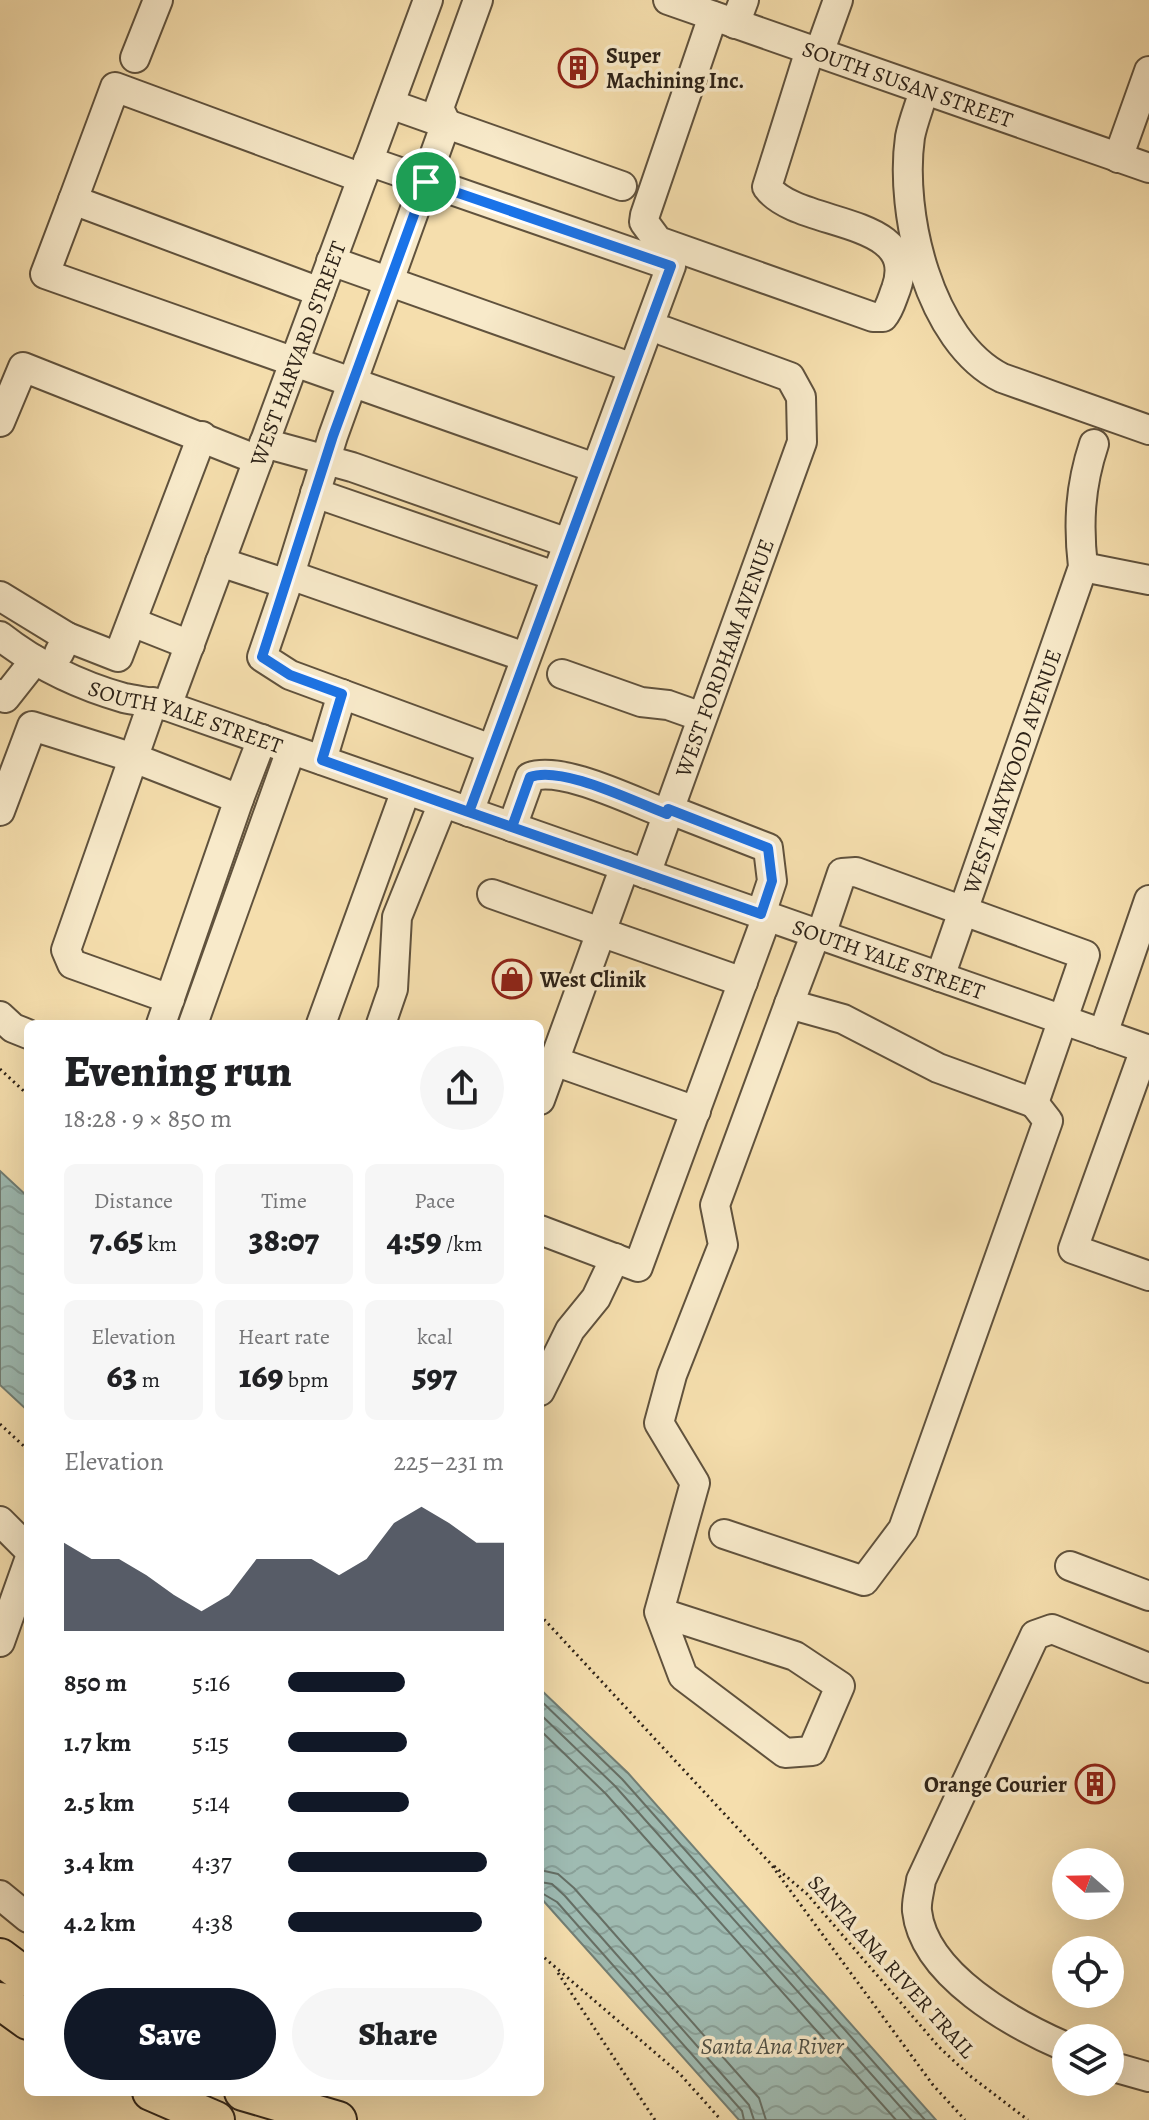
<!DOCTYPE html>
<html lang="en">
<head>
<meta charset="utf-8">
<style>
  body { margin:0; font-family:Alegreya,serif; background:#f6f6f6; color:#202124; height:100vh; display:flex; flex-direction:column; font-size:30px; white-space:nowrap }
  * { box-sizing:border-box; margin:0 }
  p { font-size:26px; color:#757577 }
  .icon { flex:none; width:44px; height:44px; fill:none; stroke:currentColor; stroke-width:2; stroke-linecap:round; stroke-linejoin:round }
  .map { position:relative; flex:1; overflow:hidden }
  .details { position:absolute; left:24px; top:1020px; width:520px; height:1076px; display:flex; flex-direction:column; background:#fff; border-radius:12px; box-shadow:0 8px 32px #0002 }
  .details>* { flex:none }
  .needle { width:52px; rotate:290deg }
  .tools { position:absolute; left:1052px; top:1848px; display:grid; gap:16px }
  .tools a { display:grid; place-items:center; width:72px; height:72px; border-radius:50%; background:#fff; box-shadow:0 8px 32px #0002; font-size:40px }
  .pin { position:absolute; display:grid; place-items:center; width:68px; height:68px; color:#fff; margin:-34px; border:4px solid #fff; border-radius:50%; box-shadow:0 2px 8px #0007 }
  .round { display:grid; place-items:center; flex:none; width:84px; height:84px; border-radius:42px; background:#f6f6f6 }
  .headline { display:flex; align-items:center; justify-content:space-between; height:136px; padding:0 40px }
  h1 { font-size:44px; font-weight:800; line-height:60px }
  .stats { display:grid; grid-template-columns:repeat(3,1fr); gap:12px; height:136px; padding:8px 40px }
  .stats div { display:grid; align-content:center; border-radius:12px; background:#f6f6f6; text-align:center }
  .stats b { font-size:34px; font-weight:800 }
  .stats small { font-size:22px; font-weight:400 }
  .stats p { font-size:22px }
  .chart { height:224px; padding:16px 40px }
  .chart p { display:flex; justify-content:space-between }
  .chart svg { width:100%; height:144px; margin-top:8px; fill:#111827; opacity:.7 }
  .cta { display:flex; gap:16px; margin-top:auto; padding:16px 40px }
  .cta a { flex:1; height:92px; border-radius:48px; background:#111827; color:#fff; font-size:32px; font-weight:800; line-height:92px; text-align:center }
  .cta a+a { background:#f6f6f6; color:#202124 }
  ul { padding:0 40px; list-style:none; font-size:26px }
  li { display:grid; grid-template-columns:128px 96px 1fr; align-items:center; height:60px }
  li i { height:20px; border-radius:10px; background:#111827 }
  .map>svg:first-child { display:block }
  .water { fill:url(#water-waves); stroke:#727e74; stroke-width:2 }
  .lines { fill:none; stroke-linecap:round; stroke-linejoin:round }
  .shore { stroke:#666f65; stroke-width:2 }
  .minor-casing { stroke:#60523d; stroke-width:32 }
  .major-casing { stroke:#2e2318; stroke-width:40 }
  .path { stroke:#2e2318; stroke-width:3; stroke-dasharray:2 4; stroke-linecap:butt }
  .minor { stroke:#f8eaca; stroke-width:28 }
  .major { stroke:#f5dead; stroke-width:36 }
  .route-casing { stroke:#fff; stroke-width:16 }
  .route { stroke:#1a73e8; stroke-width:10 }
  .labels { text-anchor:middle; stroke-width:7; stroke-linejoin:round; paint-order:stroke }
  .poi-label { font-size:22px; font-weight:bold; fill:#2e2318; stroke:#f8eaca; text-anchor:start }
  .street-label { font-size:22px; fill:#2e2318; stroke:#f8eaca }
  .water-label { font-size:24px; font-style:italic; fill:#505146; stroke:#f8eaca }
</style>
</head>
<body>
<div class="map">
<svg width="1149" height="2120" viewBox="0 0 1149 2120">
  <defs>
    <pattern id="water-waves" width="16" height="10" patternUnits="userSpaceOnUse" patternTransform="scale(2)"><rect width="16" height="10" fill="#9fbbb2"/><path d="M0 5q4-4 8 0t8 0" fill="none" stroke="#89a098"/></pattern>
  </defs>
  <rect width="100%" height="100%" fill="#f5dead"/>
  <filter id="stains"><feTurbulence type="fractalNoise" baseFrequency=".0025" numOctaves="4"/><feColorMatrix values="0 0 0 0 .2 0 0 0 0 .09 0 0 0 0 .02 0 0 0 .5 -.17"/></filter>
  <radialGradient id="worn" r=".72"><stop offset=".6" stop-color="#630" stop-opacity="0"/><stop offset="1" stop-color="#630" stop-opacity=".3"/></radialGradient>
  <path class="water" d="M0 1171 28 1197V1411L0 1385Z
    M540 1689 628 1773 936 2120H739L540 1897Z"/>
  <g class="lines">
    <path class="shore" d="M540 1700 622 1779 925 2120
      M540 1714 615 1786 912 2120
      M540 1730 606 1794 896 2120
      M540 1870 558 1874 574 1888 759 2098 766 2120
      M540 1882 552 1884 565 1896 749 2105 754 2120
      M540 1892 557 1902 742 2111 744 2120"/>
    <defs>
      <g id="minor">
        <path id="s1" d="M668 0 1149 168"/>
        <path d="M713 16 645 215 644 222 658 241 873 317H883C890 309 892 299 896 289 922 215 798 229 767 187L810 50"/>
        <path d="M735 24 744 0"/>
        <path d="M819 53 838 0"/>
        <path d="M135 58 158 0"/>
        <path d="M924 90C920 105 913 121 910 137 899 213 929 342 1002 378L1149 430"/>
        <path d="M390 104 622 186"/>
        <path d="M1118 158 1149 71"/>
        <path d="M368 161 671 266 469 812"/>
        <path d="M73 200 45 274 595 468"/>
        <path d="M331 261 633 368"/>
        <path d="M320 292 73 200 115 87 362 178"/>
        <path d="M0 422 23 367 258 460"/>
        <path d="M264 443 352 467 568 543"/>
        <path d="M315 493 555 576"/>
        <path d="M220 562 287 584 333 436 446 123 439 108 478 0"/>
        <path d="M1083 567 1149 580"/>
        <path d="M290 575 525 657"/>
        <path d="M287 584 262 657 290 675 491 749"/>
        <path d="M0 596 67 637 59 653"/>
        <path d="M132 622 190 645"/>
        <path id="s2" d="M0 636C37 665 78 685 124 698 138 701 153 702 167 706L1149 1050"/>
        <path d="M67 637 118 657 202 436"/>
        <path d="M562 674 641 702 668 705 702 717"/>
        <path d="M0 694 5 698 35 660"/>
        <path d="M153 702 66 950 72 964 170 999"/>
        <path id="s3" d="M167 706 428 0"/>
        <path d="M322 760 342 694"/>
        <path d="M239 799 262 739"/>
        <path d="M668 809 768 848 772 881 761 914"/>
        <path d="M0 811 32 726 134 758 239 799 161 1024"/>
        <path d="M512 827 530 777C562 765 634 802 667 814"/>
        <path id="s4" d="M646 874 802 442 801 397 790 377 664 331"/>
        <path d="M492 894 743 982"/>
        <path d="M816 933 789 1004 843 1019 938 1068 1034 1103 1085 955 856 872 842 873 821 935"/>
        <path id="s5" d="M940 977 1083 567C1078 524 1080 486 1094 444"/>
        <path d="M0 1016 13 1028 28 1034"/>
        <path d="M193 1024 291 750"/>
        <path d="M321 1024 406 790"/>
        <path d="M381 1024 393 989 397 917 443 803"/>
        <path d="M1103 1034 1149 900"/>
        <path d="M1145 1049 1073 1249 1149 1276"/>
        <path d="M554 1061 696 1111"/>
        <path d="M540 1100 625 866"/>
        <path d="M540 1230 638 1267 767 916"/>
        <path d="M540 1391 570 1330 596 1298 615 1258"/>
        <path d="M0 1521 28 1549"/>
        <path d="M724 1534 864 1581 903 1529 1048 1121 1034 1103"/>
        <path d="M1070 1566 1149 1596"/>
        <path d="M659 1612 795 1656 840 1686 812 1751 785 1753 683 1676 659 1612 695 1483 659 1423 672 1375 723 1245 715 1205 789 1004"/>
        <path d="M0 1642 28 1563"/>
        <path d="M0 1895 28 1918"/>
        <path d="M1066 2047C1013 2024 924 1975 917 1911 916 1901 920 1889 921 1880L1035 1635 1052 1629 1149 1668"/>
        <path d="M1110 2066 1149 2077"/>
      </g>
      <path id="major" d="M0 1957 28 1978
        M0 2001 28 2021
        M151 2092 216 2120
        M243 2092 338 2120"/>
    </defs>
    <use href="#minor" class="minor-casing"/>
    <use href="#major" class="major-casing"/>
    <path class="path" d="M0 1069 28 1095
      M0 1424 28 1450
      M540 1615 770 1863 933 2085 965 2120
      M774 1866 807 1894 939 2047 969 2075 1028 2120
      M540 1954 680 2074 721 2120
      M558 1973 655 2120"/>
    <use href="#minor" class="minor"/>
    <use href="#major" class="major"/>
  </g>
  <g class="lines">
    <defs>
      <path id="route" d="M426 182 333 436 262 657 290 675 342 694 322 760 443 803 761 914 772 881 768 848 668 809 667 814C634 802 562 765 530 777L512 827 469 812 671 266 426 182"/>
    </defs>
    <use href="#route" class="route-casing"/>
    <use href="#route" class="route"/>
  </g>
  <defs>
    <symbol id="building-ring" viewBox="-11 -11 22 22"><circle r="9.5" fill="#f8eaca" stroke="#8f2418" stroke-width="1.5"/><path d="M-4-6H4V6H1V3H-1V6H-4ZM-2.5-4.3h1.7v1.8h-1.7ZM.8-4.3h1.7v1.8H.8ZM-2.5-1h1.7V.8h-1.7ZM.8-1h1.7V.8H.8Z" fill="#8f2418"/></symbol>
    <symbol id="shop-ring" viewBox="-11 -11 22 22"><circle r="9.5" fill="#f8eaca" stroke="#8f2418" stroke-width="1.5"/><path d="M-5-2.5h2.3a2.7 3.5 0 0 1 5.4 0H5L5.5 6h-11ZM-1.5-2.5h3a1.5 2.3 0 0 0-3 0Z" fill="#8f2418"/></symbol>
  </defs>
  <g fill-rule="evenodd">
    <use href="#building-ring" x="556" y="46" width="44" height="44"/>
    <use href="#shop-ring" x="490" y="957" width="44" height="44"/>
    <use href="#building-ring" x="1073" y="1762" width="44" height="44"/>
  </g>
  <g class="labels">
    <g class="poi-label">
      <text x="606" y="63">Super<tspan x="606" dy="25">Machining Inc.</tspan></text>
      <text x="540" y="987">West Clinik</text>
      <text x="1067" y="1792" text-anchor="end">Orange Courier</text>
    </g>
    <g class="street-label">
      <text dy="8" stroke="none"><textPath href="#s1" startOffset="254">SOUTH SUSAN STREET</textPath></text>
      <text dy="8" stroke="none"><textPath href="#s3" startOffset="376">WEST HARVARD STREET</textPath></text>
      <text dy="8" stroke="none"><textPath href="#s4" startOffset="230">WEST FORDHAM AVENUE</textPath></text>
      <text dy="8" stroke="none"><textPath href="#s2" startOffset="204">SOUTH YALE STREET</textPath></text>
      <text dy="8" stroke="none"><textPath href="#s5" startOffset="218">WEST MAYWOOD AVENUE</textPath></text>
      <text dy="8" stroke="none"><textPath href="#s2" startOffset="948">SOUTH YALE STREET</textPath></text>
      <text transform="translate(892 1966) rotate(48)" y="8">SANTA ANA RIVER TRAIL</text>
    </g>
    <g class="water-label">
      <text x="772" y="2054">Santa Ana River</text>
    </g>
  </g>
  <rect width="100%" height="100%" filter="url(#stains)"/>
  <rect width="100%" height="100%" fill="url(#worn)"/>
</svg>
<div class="tools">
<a><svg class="needle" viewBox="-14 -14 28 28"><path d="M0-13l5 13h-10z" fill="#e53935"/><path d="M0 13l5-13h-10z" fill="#757577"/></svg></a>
<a><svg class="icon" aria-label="locate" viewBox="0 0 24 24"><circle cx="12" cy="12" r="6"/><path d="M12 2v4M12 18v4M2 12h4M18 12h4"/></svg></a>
<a><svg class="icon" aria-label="layers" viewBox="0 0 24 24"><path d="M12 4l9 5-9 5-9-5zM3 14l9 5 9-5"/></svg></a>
</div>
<div class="pin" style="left:426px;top:182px;background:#1e9e55"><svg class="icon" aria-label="arrive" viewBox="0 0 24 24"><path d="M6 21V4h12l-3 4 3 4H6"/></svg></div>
<section class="details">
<div class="headline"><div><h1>Evening run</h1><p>18:28 · 9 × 850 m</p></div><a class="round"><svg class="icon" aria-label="share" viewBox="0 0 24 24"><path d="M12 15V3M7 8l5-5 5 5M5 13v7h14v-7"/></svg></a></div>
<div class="stats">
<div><p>Distance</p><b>7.65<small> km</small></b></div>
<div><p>Time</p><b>38:07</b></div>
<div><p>Pace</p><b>4:59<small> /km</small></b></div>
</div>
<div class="stats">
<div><p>Elevation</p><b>63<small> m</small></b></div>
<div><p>Heart rate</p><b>169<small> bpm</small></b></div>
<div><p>kcal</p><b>597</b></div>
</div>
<div class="chart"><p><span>Elevation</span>225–231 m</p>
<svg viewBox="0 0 160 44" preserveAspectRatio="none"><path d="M0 44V17L10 22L20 22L30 27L40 33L50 38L60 33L70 22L80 22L90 22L100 27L110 22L120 11L130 6L140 11L150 17L160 17V44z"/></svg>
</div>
<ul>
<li><b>850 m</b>5:16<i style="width:54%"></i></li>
<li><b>1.7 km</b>5:15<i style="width:55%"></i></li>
<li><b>2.5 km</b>5:14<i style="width:56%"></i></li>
<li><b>3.4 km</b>4:37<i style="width:92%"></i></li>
<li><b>4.2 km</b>4:38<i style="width:90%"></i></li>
</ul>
<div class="cta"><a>Save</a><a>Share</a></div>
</section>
</div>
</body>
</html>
